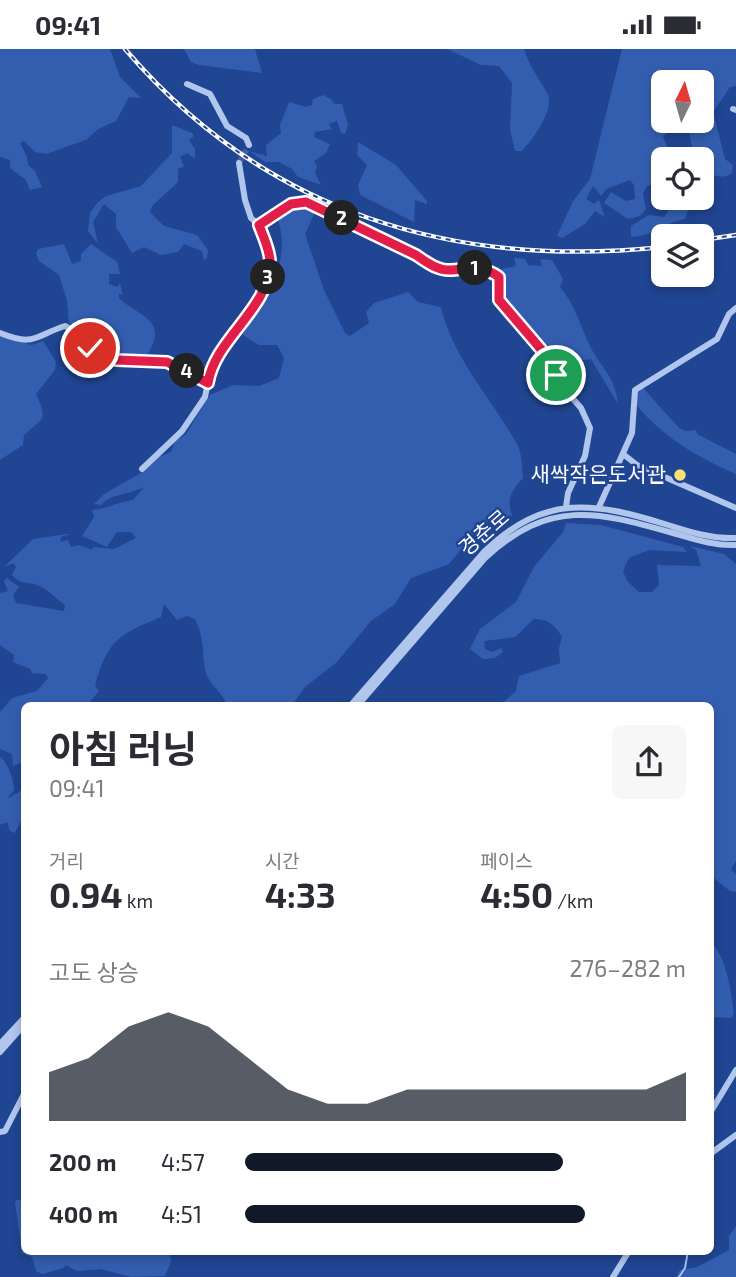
<!DOCTYPE html>
<html lang="ko">
<head>
<meta charset="utf-8">
<style>
  body { margin:0; font-family:"Exo 2","Noto Sans KR",sans-serif; background:#f7f7f7; color:#2b2b33; height:100vh; display:flex; flex-direction:column; font-size:26px; white-space:nowrap }
  * { box-sizing:border-box; margin:0 }
  p { font-size:23px; color:#7c7c81 }
  .icon { flex:none; width:38px; height:38px; fill:none; stroke:currentColor; stroke-width:2; stroke-linecap:round; stroke-linejoin:round }
  .map { position:relative; flex:1; overflow:hidden }
  .side { position:absolute; left:21px; top:653px; width:693px; height:553px; display:flex; flex-direction:column; background:#fff; border-radius:10px; box-shadow:0 4px 10px #0003 }
  .side>* { flex:none }
  .needle { width:46px; rotate:5deg }
  .tools { position:absolute; left:651px; top:21px; display:grid; gap:14px }
  .tools a { display:grid; place-items:center; width:63px; height:63px; border-radius:10px; background:#fff; box-shadow:0 4px 10px #0003; font-size:35px }
  .pin { position:absolute; display:grid; place-items:center; width:60px; height:60px; color:#fff; margin:-30px; border:4px solid #fff; border-radius:50%; box-shadow:0 2px 7px #0007 }
  .km { position:absolute; width:35px; height:35px; margin:-18px; border-radius:50%; background:#222; color:#fff; font-size:19px; line-height:35px; text-align:center }
  .round { display:grid; place-items:center; flex:none; width:74px; height:74px; border-radius:10px; background:#f7f7f7 }
  .overview { display:flex; align-items:center; justify-content:space-between; height:119px; padding:0 28px }
  h1 { font-size:38px; font-weight:700; line-height:52px }
  .stats { display:grid; grid-template-columns:repeat(3,1fr); gap:10px; height:119px; padding:7px 28px }
  .stats div { display:grid; align-content:center }
  .stats b { font-size:35px; font-weight:700 }
  .stats small { font-size:19px; font-weight:400 }
  .stats p { font-size:19px }
  .chart { height:196px; padding:14px 28px }
  .chart p { display:flex; justify-content:space-between }
  .chart svg { width:100%; height:126px; margin-top:7px; fill:#111827; opacity:.7 }
  ul { padding:0 28px; list-style:none; font-size:23px }
  li { display:grid; grid-template-columns:112px 84px 1fr; align-items:center; height:52px }
  li i { height:18px; border-radius:9px; background:#111827 }
  .status { display:flex; justify-content:space-between; align-items:center; height:49px; padding:0 35px; background:#fff; direction:ltr }
  .status svg { height:19px; fill:currentColor }
  .map>svg:first-child { display:block }
  .green { fill:#335eaf; fill-rule:evenodd }
  .lines { fill:none; stroke-linecap:round; stroke-linejoin:round }
  .stream { stroke:#a5bfef; stroke-width:2 }
  .minor-tunnel { stroke:#4161a2; stroke-width:6; stroke-dasharray:6 3; stroke-linecap:butt }
  .minor { stroke:#b1c6ed; stroke-width:6 }
  .rail-casing { stroke:#fff; stroke-width:4.5 }
  .rail { stroke:#204592; stroke-width:2; stroke-dasharray:5; stroke-linecap:butt }
  .route-casing { stroke:#fff; stroke-width:14 }
  .route { stroke:#e11d48; stroke-width:9 }
  .poi-dot { fill:#fbe272; stroke:#204592; stroke-width:2.5 }
  .labels { text-anchor:middle; stroke-width:5; stroke-linejoin:round; paint-order:stroke }
  .poi-label { font-size:21px; fill:#fff; stroke:#204592; text-anchor:end }
  .street-label { font-size:21px; fill:#fff; stroke:#204592 }
</style>
</head>
<body>
<div class="status"><b>09:41</b><svg viewBox="0 0 49 12"><path d="M0 12V9h3v3zM5 12V6h3v6zM10 12V3h3v9zM15 12V0h3v12zM26 1h20v11H26zM47 4h2v5h-2z"/></svg></div>
<div class="map">
<svg width="736" height="1228" viewBox="0 0 736 1228">
  <rect width="100%" height="100%" fill="#204592"/>
  <path class="green" d="M0 0H110L120 28 141 49 129 48 116 72 98 80 86 91 46 105 35 103 24 92 20 94 27 108 28 116 35 122 42 138 30 141 26 131 10 119V111L0 108Z
    M184 0H255L262 24 199 16 191 13Z
    M447 0H524C529 17 539 29 547 44 556 59 533 90 522 102H515L510 81 512 34 499 17 481 16Z
    M622 0H736V37L730 38 713 63 725 110 733 116 732 124C721 133 702 124 702 110L694 108 688 79 673 78 663 88 672 110H663V143L657 134 647 137 643 145 646 160 640 167 628 170 604 154 611 143 626 152 635 150 634 136 630 131 606 140 601 147 593 137 586 150 594 155 599 151 605 168 595 162 585 175 562 189 557 187 573 152 590 130ZM663 33H702V72H663Z
    M323 46 331 50 334 55H342L348 76 345 85 341 84 337 72 329 75 332 80 315 83 314 88 330 95 326 104 314 112 317 118 315 124 321 136 298 128 292 120 279 113H265L249 102 267 107 266 96 281 84 280 76 289 53 306 58 312 56 313 50Z
    M172 76 192 84 194 87 189 91 195 100V110L187 104 180 108 184 117 178 120V133L153 156 150 163 164 177 197 186 208 201 207 209 204 211 202 202 184 195 178 203 161 206 144 198 132 204 116 178V165L104 155 93 173 98 195 88 182 90 164 98 153 106 147 141 137 172 104Z
    M358 93 396 116 427 152V155L415 151 414 173 360 146 358 136 367 116 357 106Z
    M666 149H693L685 170C665 173 652 188 631 188V177L649 166 664 168 670 159Z
    M305 156 317 159 305 185 324 241 345 284 350 287 369 274 366 263 374 254 408 243 418 253 441 258C453 310 493 351 518 397 522 405 522 419 523 429 512 441 506 450 512 466L505 471 503 467H495L476 482 449 515 411 529 395 555 371 572 337 613 305 638 292 656H227C223 644 209 635 206 624 201 603 206 593 195 570L187 567 177 571 164 555 161 568C122 584 107 590 95 637L99 642 87 656H24V713L13 717 12 705 0 700V663L12 649 37 642 48 629 45 625 32 624 30 620 13 613 14 606 0 596V544L8 542 4 532 7 529 19 538 13 546 16 554 64 562 65 556C55 549 48 540 37 536 27 532 21 536 12 526L16 518 14 514 4 518 33 490 67 485 70 486 62 487 60 493 68 491 71 498 79 496 92 501 93 498 114 500 136 489 131 483H117L107 498 82 487 94 468 92 461C107 460 117 453 133 451L144 438C129 446 112 444 101 456L94 455 104 445 141 424 154 410 171 403 175 392 186 385 210 346 233 336 259 337 279 329 284 309 277 296H259L243 286 242 281C267 241 293 216 277 167L289 158Z
    M64 195 72 215 81 212V205L91 195 117 213 120 225H109V235L117 238 120 234 123 246 119 245V249C138 268 171 269 146 308L125 310 92 299 69 274 67 252 59 226 39 212 36 204 38 200Z
    M514 209 525 210 528 216 542 217 540 210 552 211 563 230 560 238C575 256 580 276 590 297 600 318 615 326 618 355L591 310 558 315 556 308H550L503 252 497 221 516 217Z
    M0 288 32 296 43 292 56 313 55 321 36 345C49 373 42 369 24 386L23 396 0 411Z
    M643 339 679 379 685 382 696 381 697 385 736 405V425C697 408 661 387 634 353L637 343Z
    M566 474 601 476 683 498 687 503 649 501 629 509 623 522 627 532 639 543H652L659 536 657 516 701 517 696 501 690 497 724 505 736 515V812L731 820 736 825V843L730 842 711 827 710 656H500L516 642 519 627 560 614 559 599 562 588C555 576 548 570 534 570L515 588 484 592 485 600 492 603 501 599 503 603 495 609 483 610 470 600 480 580 516 553 534 518 563 483Z
    M0 708C8 713 14 732 14 741L7 750 22 741C28 757 23 769 15 784L10 782 7 773 0 776Z
    M711 893C727 910 731 942 734 965L731 969 711 968Z
    M17 1151H24V1202H169L171 1212 165 1227 131 1228 101 1220 77 1222 66 1216 63 1219 42 1225 36 1222 32 1208 22 1204 15 1153Z
    M736 1177V1228H676L680 1221 697 1218 729 1201V1187Z"/>
  <g class="lines">
    <path class="stream" d="M679 1228 685 1219 688 1202"/>
    <path class="minor-tunnel" d="M239 114 249 96"/>
    <path class="minor" d="M187 35 210 45 227 77 246 89 249 96
      M733 60 736 61
      M259 176 291 155 306 153 416 206C426 213 438 222 451 221 469 220 483 216 499 228V251L557 319 560 335 581 359 590 379 585 407 568 444 566 458
      M0 284C35 298 34 287 65 277L76 283 90 299 116 311 167 313 208 334
      M623 405 637 416 736 459
      M142 420 182 382 205 348 209 328 224 297 268 231 270 210 259 176 251 169 245 151 239 114
      M599 458 632 384 635 341 717 290 729 265 736 259
      M351 656 484 503C545 444 594 453 668 476 690 483 712 490 736 489
      M358 656 485 509C549 450 596 462 673 484 694 490 714 497 736 496
      M0 995 24 969
      M0 1003 24 976
      M710 1064 736 1021
      M0 1083 5 1082 24 1045
      M710 1105 736 1086
      M613 1228 629 1202"/>
    <defs>
      <path id="rail" d="M125 0C265 164 453 220 663 198
        M702 191 736 186"/>
    </defs>
    <use href="#rail" class="rail-casing"/>
    <use href="#rail" class="rail"/>
  </g>
  <g class="lines">
    <defs>
      <path id="route" d="M90 299 116 311 167 313 208 334C215 289 270 260 270 213 270 201 263 187 259 176L291 155 306 153 416 206C426 213 438 222 451 221 469 220 483 216 499 228V251L557 319 556 326"/>
    </defs>
    <use href="#route" class="route-casing"/>
    <use href="#route" class="route"/>
  </g>
  <circle class="poi-dot" cx="680" cy="426" r="7"/>
  <g class="labels">
    <g class="poi-label">
      <text x="666" y="433">새싹작은도서관</text>
    </g>
    <g class="street-label">
      <text transform="translate(484 484) rotate(-41)" y="7">경춘로</text>
    </g>
  </g>
</svg>
<div class="tools">
<a><svg class="needle" viewBox="-14 -14 28 28"><path d="M0-13l5 13h-10z" fill="#e53935"/><path d="M0 13l5-13h-10z" fill="#7c7c81"/></svg></a>
<a><svg class="icon" aria-label="locate" viewBox="0 0 24 24"><circle cx="12" cy="12" r="6"/><path d="M12 2v4M12 18v4M2 12h4M18 12h4"/></svg></a>
<a><svg class="icon" aria-label="layers" viewBox="0 0 24 24"><path d="M12 4l9 5-9 5-9-5zM3 14l9 5 9-5"/></svg></a>
</div>
<div class="pin" style="left:556px;top:326px;background:#1e9e55"><svg class="icon" aria-label="arrive" viewBox="0 0 24 24"><path d="M6 21V4h12l-3 4 3 4H6"/></svg></div>
<div class="pin" style="left:90px;top:299px;background:#d93025"><svg class="icon" aria-label="check" viewBox="0 0 24 24"><path d="M5 12l5 5 9-10"/></svg></div>
<b class="km" style="left:475px;top:219px">1</b>
<b class="km" style="left:342px;top:169px">2</b>
<b class="km" style="left:268px;top:228px">3</b>
<b class="km" style="left:187px;top:322px">4</b>
<section class="side">
<div class="overview"><div><h1>아침 러닝</h1><p>09:41</p></div><a class="round"><svg class="icon" aria-label="share" viewBox="0 0 24 24"><path d="M12 15V3M7 8l5-5 5 5M5 13v7h14v-7"/></svg></a></div>
<div class="stats">
<div><p>거리</p><b>0.94<small> km</small></b></div>
<div><p>시간</p><b>4:33</b></div>
<div><p>페이스</p><b>4:50<small> /km</small></b></div>
</div>
<div class="chart"><p><span>고도 상승</span>276–282 m</p>
<svg viewBox="0 0 160 44" preserveAspectRatio="none"><path d="M0 44V27L10 22L20 11L30 6L40 11L50 22L60 33L70 38L80 38L90 33L100 33L110 33L120 33L130 33L140 33L150 33L160 27V44z"/></svg>
</div>
<ul>
<li><b>200 m</b>4:57<i style="width:72%"></i></li>
<li><b>400 m</b>4:51<i style="width:77%"></i></li>
</ul>
</section>
</div>
</body>
</html>
